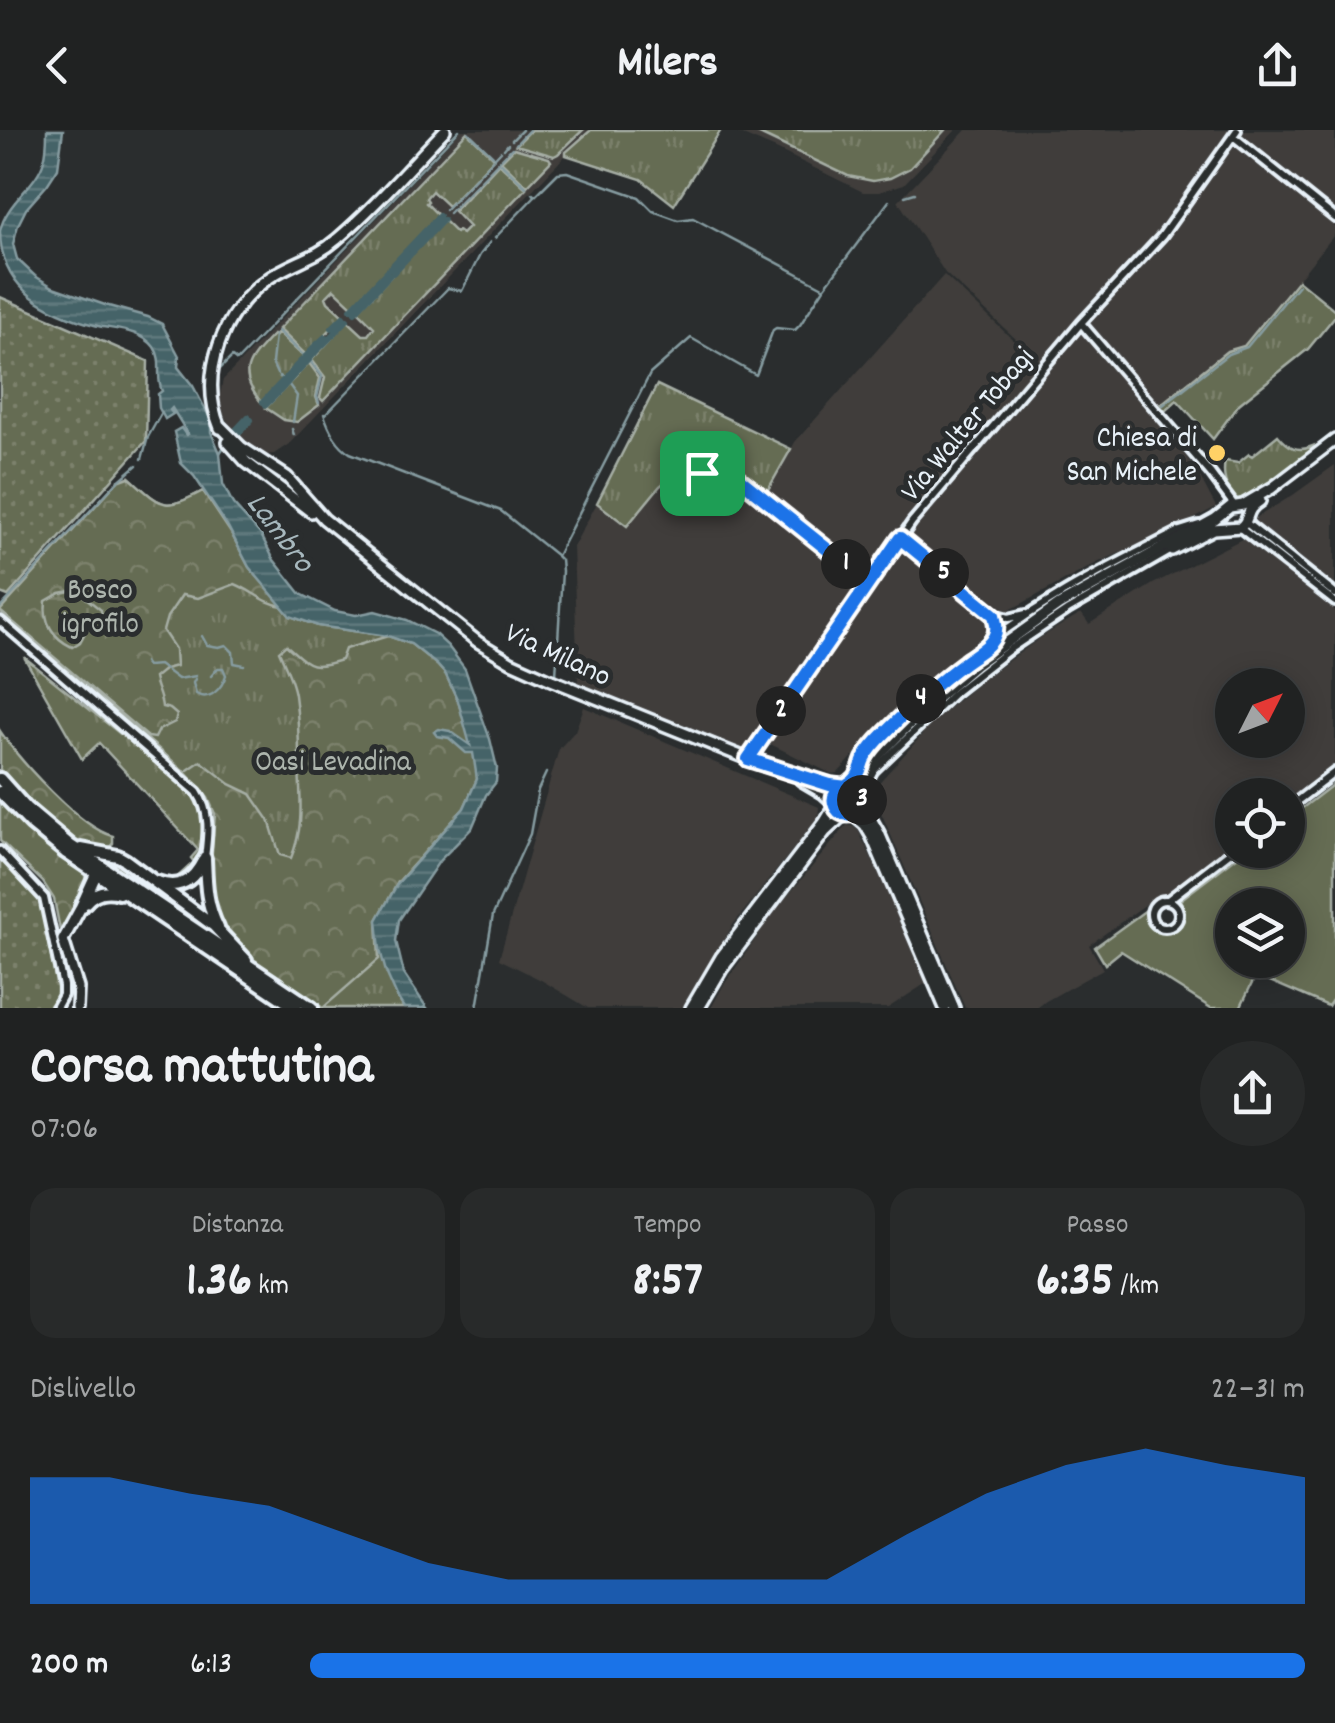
<!DOCTYPE html>
<html lang="it">
<head>
<meta charset="utf-8">
<style>
  body { margin:0; font-family:Dekko,sans-serif; background:#282a2a; color:#f1f3f6; height:100vh; display:flex; flex-direction:column; font-size:38px; white-space:nowrap }
  * { box-sizing:border-box; margin:0 }
  p { font-size:32px; color:#a2a4a5 }
  .icon { flex:none; width:55px; height:55px; fill:none; stroke:currentColor; stroke-width:2; stroke-linecap:round; stroke-linejoin:round }
  .map { position:relative; height:878px; overflow:hidden }
  .side { display:flex; flex-direction:column; background:#202222; flex:1 }
  .side>* { flex:none }
  .needle { width:65px; rotate:48deg }
  .buttons { position:absolute; left:1215px; top:538px; display:grid; gap:20px }
  .buttons a { display:grid; place-items:center; width:90px; height:90px; border-radius:50%; background:#202222; box-shadow:0 5px 25px #0003,0 0 0 2px #3d3f40; font-size:50px }
  .pin { position:absolute; display:grid; place-items:center; width:85px; height:85px; color:#fff; margin:-42px; border-radius:20px; box-shadow:0 5px 15px #0006 }
  .km { position:absolute; width:50px; height:50px; margin:-25px; border-radius:50%; background:#222; color:#fff; font-size:28px; line-height:50px; text-align:center }
  .round { display:grid; place-items:center; flex:none; width:105px; height:105px; border-radius:52px; background:#282a2a }
  .summary { display:flex; align-items:center; justify-content:space-between; height:170px; padding:0 30px }
  h1 { font-size:55px; font-weight:800; line-height:75px }
  .figures { display:grid; grid-template-columns:repeat(3,1fr); gap:15px; height:170px; padding:10px 30px }
  .figures div { display:grid; align-content:center; border-radius:25px; background:#282a2a; text-align:center }
  .figures b { font-size:50px; font-weight:800 }
  .figures small { font-size:28px; font-weight:400 }
  .figures p { font-size:28px }
  .chart { height:280px; padding:20px 30px }
  .chart p { display:flex; justify-content:space-between }
  .chart svg { width:100%; height:180px; margin-top:10px; fill:#1a73e8; opacity:.7 }
  ul { padding:0 30px; list-style:none; font-size:32px }
  li { display:grid; grid-template-columns:160px 120px 1fr; align-items:center; height:75px }
  li i { height:25px; border-radius:12px; background:#1a73e8 }
  header { display:flex; justify-content:space-between; align-items:center; height:130px; padding:0 30px; background:#202222; font-size:45px; font-weight:800 }
  .map>svg:first-child { display:block }
  .built { fill:#3f3d3b; fill-rule:evenodd }
  .grass { fill:url(#grass-tufts); stroke:#a6aea5; stroke-width:2.5 }
  .forest { fill:url(#forest-crowns); stroke:#a6aea5; stroke-width:2.5 }
  .wetland { fill:url(#wetland-marsh); stroke:#a6aea5; stroke-width:2.5 }
  .garden { fill:url(#garden-dots); stroke:#a6aea5; stroke-width:2.5 }
  .pitch { fill:#656c52; stroke:#a6aea5; stroke-width:2.5; fill-rule:evenodd }
  .water { fill:url(#water-rules); stroke:#869ca1; stroke-width:2.5 }
  .lines { fill:none; stroke-linecap:round; stroke-linejoin:round }
  .stream { stroke:#869ca1; stroke-width:2.5 }
  .canal { stroke:#456367; stroke-width:6 }
  .street-casing { stroke:#e8f1f8; stroke-width:14 }
  .secondary-casing { stroke:#e8f1f8; stroke-width:16 }
  .primary-casing { stroke:#e8f1f8; stroke-width:18 }
  .street { stroke:#2a2d2e; stroke-width:6 }
  .secondary { stroke:#2a2d2e; stroke-width:9 }
  .primary { stroke:#2a2d2e; stroke-width:10 }
  .route-casing { stroke:#fff; stroke-width:20 }
  .route { stroke:#1a73e8; stroke-width:12 }
  .poi-dot { fill:#ffd166; stroke:#2a2d2e; stroke-width:4 }
  .labels { text-anchor:middle; stroke-width:10; stroke-linejoin:round; paint-order:stroke }
  .street-label { font-size:30px; fill:#e8f1f8; stroke:#2a2d2e }
  .poi-label { font-size:30px; fill:#e8f1f8; stroke:#2a2d2e; text-anchor:end }
  .park-label { font-size:30px; fill:#adb5ad; stroke:#2a2d2e }
  .water-label { font-size:32px; font-style:italic; fill:#a7b8be; stroke:#2a2d2e }
</style>
</head>
<body>
<header><svg class="icon" aria-label="back" viewBox="0 0 24 24"><path d="M15 5l-7 7 7 7"/></svg>Milers<svg class="icon" aria-label="share" viewBox="0 0 24 24"><path d="M12 15V3M7 8l5-5 5 5M5 13v7h14v-7"/></svg></header>
<div class="map">
<svg width="1335" height="878" viewBox="0 0 1335 878">
  <defs>
    <pattern id="grass-tufts" width="24" height="20" patternUnits="userSpaceOnUse" patternTransform="scale(2.5)"><rect width="24" height="20" fill="#656c52"/><path d="M3 7l-1-3M5 7V3M7 7l1-3M15 17l-1-3M17 17v-4M19 17l1-3" fill="none" stroke="#7b816c"/></pattern>
    <pattern id="forest-crowns" width="20" height="18" patternUnits="userSpaceOnUse" patternTransform="scale(2.5)"><rect width="20" height="18" fill="#656c52"/><path d="M2 6a3 3 0 1 1 6 0M12 15a3 3 0 1 1 6 0" fill="none" stroke="#7b816c"/></pattern>
    <pattern id="wetland-marsh" width="20" height="14" patternUnits="userSpaceOnUse" patternTransform="scale(2.5)"><rect width="20" height="14" fill="#656c52"/><path d="M1 5h8M5 5V1M11 12h8M15 12V8" fill="none" stroke="#7b816c"/></pattern>
    <pattern id="garden-dots" width="8" height="8" patternUnits="userSpaceOnUse" patternTransform="scale(2.5)"><rect width="8" height="8" fill="#656c52"/><path d="M2 2h.1M6 6h.1" fill="none" stroke="#7b816c" stroke-width="1.8" stroke-linecap="round"/></pattern>
    <pattern id="water-rules" width="6" height="5" patternUnits="userSpaceOnUse" patternTransform="scale(2.5)"><rect width="6" height="5" fill="#456367"/><path d="M0 2.5h6" fill="none" stroke="#607a7e"/></pattern>
  </defs>
  <rect width="100%" height="100%" fill="#2a2d2e"/>
  <filter id="ink" filterUnits="userSpaceOnUse"><feTurbulence type="fractalNoise" baseFrequency=".01" numOctaves="2"/><feDisplacementMap in="SourceGraphic" scale="20" xChannelSelector="R" yChannelSelector="G"/><feConvolveMatrix kernelMatrix="1 2 1 2 8 2 1 2 1" color-interpolation-filters="sRGB"/></filter>
  <g filter="url(#ink)">
    <path class="built" d="M461 0H721L674 75 641 49 566 25 289 314 274 324 265 325 254 320 232 300 221 280 219 269 223 250Z
      M731 0H956L904 54 879 62H863L776 19Z
      M966 0H1335V104L1244 216 1227 221 1153 282 1198 343 1216 377 1132 422 1129 419 1099 432 1010 480 989 501 919 558 889 587 838 643 832 644 768 613 905 411V407L1046 237 945 143 898 71Z
      M944 145 1042 237 912 392 757 616 735 619 578 553 573 417 597 373 627 396 660 356 683 338 699 335 706 328 764 368 795 312Z
      M1335 335V459L1254 393V389L1293 365Z
      M1242 409 1247 410 1335 480V634L1288 671V665H1232V713L1166 764 1156 767 1089 815 1103 839 1046 871 1037 878H965L874 666 873 659 923 604 922 602 942 584 983 549 1043 506 1081 483 1089 494 1153 454ZM1232 555H1288V610H1232Z
      M584 577 819 677 818 688 733 795 682 878H588L541 850 499 829 559 619 575 601Z
      M847 695 852 696 858 700 931 850 888 878H711L723 856 759 804 757 802Z"/>
    <path class="grass" d="M531 0H583L558 24 554 26 516 15Z
      M591 0H721L674 75 641 49 566 25V22Z
      M751 0H945L910 38 890 48 873 51 848 46Z
      M467 2 494 28 448 76 432 61 426 68 428 71 426 73 439 86 352 176 334 159 326 167 328 172 343 186 306 225 279 199Z
      M514 18 549 28 551 31 527 56 501 31Z
      M499 33 526 58 323 271 320 268 325 247 312 230 348 191 363 205H368L374 197 358 181 444 91 456 103 458 101 462 104 469 97 454 81Z
      M1298 150 1335 180V186L1308 219 1239 274 1213 309 1177 270 1165 281 1160 275 1227 221 1244 216Z
      M278 203 304 227 261 272C235 241 250 230 273 205L276 206Z
      M309 233 320 248 316 267 319 275 297 292 284 290 266 278Z
      M657 255 791 319 766 363 706 313 683 338 660 356 627 396 597 373Z
      M1278 305C1288 317 1297 323 1313 316 1303 337 1257 366 1234 370 1226 356 1222 347 1225 331L1238 333 1249 324 1252 326Z
      M129 347C161 375 162 383 203 361L231 403 249 437 290 486 318 496 388 506 464 678 433 711 391 765 397 867 404 878H323L263 838 211 733 215 684 207 667 191 647 0 481 118 351Z
      M24 527 173 646 198 670 204 696 198 733 187 748 171 753 194 732 191 728 198 720 99 613 82 629Z
      M111 731 121 733 223 809 222 813 106 735Z"/>
    <path class="forest" d="M129 347C161 375 162 383 203 361L231 403 249 437 283 476C265 474 251 460 235 454L198 468 182 465 167 487 163 501 175 519 176 536 165 539 154 548C156 559 161 566 162 577L170 579 177 585 175 592 159 600 155 608 148 607 0 481 118 351Z
      M388 506 411 514 437 535 446 545 458 571 476 631 477 649 464 678 398 752 377 790 379 829 323 878 263 838 235 814 216 789 211 733 215 684 208 668 185 642 201 631 230 654 251 664 269 690 280 725 291 728C306 692 299 665 299 628 299 607 298 586 295 565 293 551 285 535 279 521L286 515C309 535 309 540 341 530L345 519Z
      M0 601C19 630 80 698 113 706V713L107 721 78 715 25 671 0 643Z
      M0 671 12 685 85 744C87 765 70 787 61 805L54 769 43 752 0 711Z"/>
    <path class="wetland" d="M76 460 101 480 104 497 87 499 80 512 72 517C53 508 43 492 46 471L60 463Z"/>
    <path class="garden" d="M0 167 148 231 146 311 8 466 0 463Z
      M0 727 37 765 40 771 57 858V867L48 878H0Z"/>
    <path class="pitch" d="M1335 653V866L1328 876 1256 845 1240 878H1211L1121 821 1105 834 1095 817 1146 780 1150 793 1161 801C1182 798 1189 790 1180 770L1246 720H1288V689ZM1232 775H1288V830H1232Z"/>
    <path class="water" d="M47 0H63L58 38 47 55 26 79 18 95 13 114 17 129 35 146 53 157 105 175 148 187 162 194 179 226 178 237 193 256 211 290V302L220 323 223 354 233 374 261 405 274 430 301 464 335 481 356 485 375 481 407 490 435 504 448 516 465 539 490 609 497 638 496 652 486 665 472 698 440 730 399 790 396 811 404 844 427 878H404L397 867 386 842 380 820 377 790 398 753 464 678 477 649 473 623H466L449 608 437 606 434 602 439 599 450 601 470 615 458 571 446 545 437 535 411 514 388 506 318 496 290 486 249 437 228 397 194 346 181 333 174 302 181 298 186 305 188 304 172 278 170 280 173 284 165 289 159 278 158 264 162 261C155 247 164 231 154 217 141 200 117 200 98 196 51 184 0 161 0 101 6 72 37 56 44 30 47 21 47 10 47 0Z"/>
    <g class="lines">
      <path class="stream" d="M468 2 493 26
        M512 10 522 0
        M516 14 529 0
        M504 19 508 14
        M508 22 512 18
        M501 33 526 57
        M535 66 558 43 567 42 639 67 653 81 678 90 693 88 823 157
        M905 66 915 63
        M445 80 501 21
        M449 83 506 24
        M495 108 535 66 533 63
        M278 201 304 226
        M275 205 272 233 277 244
        M311 232 322 246 317 267 319 273
        M217 242 232 227 237 231 459 0
        M279 246 282 249
        M289 255 297 266 293 292
        M1163 275 1228 224 1247 217 1298 155
        M324 284C329 300 336 314 350 323L501 381 557 426 561 430 562 441 556 546
        M325 285 448 158 462 161 480 125 490 112
        M292 299 294 305
        M220 323 225 315
        M142 329 148 307 162 282
        M557 426 650 244 691 208 756 245 773 200 776 198 795 200 800 195 824 158 889 71
        M0 478 115 354 137 335
        M202 506 207 515 219 517 226 515 233 522 234 533 244 535
        M144 532 147 536 159 535 178 549 196 546
        M195 549 193 553 196 564C210 572 222 558 226 545L223 538H218L211 546
        M477 878 493 785 530 704 538 660 546 643"/>
      <path class="canal" d="M427 99 439 86
        M431 103 443 90
        M408 119 425 101
        M412 123 429 105
        M389 139 406 121
        M393 143 410 125
        M370 159 387 141
        M373 163 390 145
        M351 179 368 161
        M355 182 371 165
        M332 198 343 187
        M336 202 347 190
        M313 218 325 207
        M317 221 334 204
        M295 237 312 220
        M299 241 315 223
        M276 258 293 240
        M280 261 296 243
        M263 272 274 260
        M266 275 278 263
        M233 303 248 287
        M235 307 251 290"/>
      <defs>
        <path id="street" d="M1233 6 1335 88
          M1081 193 1211 344 1234 375
          M708 327 722 335C717 342 713 349 704 345L699 338 701 331Z
          M722 335 869 453
          M1245 392 1335 464
          M1240 398 1335 472
          M900 408 998 485 1009 488 1026 484
          M0 491 197 662C211 683 208 704 205 728
          M993 511 997 496 993 484
          M748 629 912 392 1081 193 1162 106 1237 0
          M874 640 954 563 1010 519 1068 480 1172 420
          M859 642C867 617 888 601 906 583 951 539 1004 498 1058 466 1097 442 1139 422 1180 401L1199 395
          M1288 678 1335 642
          M0 721 44 768 63 856V865L56 878
          M1151 784a14 14 0 1 1 28 0a14 14 0 1 1-28 0Z
          M1168 770 1233 720"/>
        <path id="secondary" d="M219 295 241 317 287 347 324 389 478 512 511 532 549 549 748 629 790 644 844 657
          M220 298C198 245 222 181 269 148 290 133 316 128 336 110 375 77 409 37 445 0
          M228 312 246 332 311 382
          M1172 420 1213 399 1241 397C1251 388 1244 381 1260 371
          M801 650 823 663 833 672
          M862 673 879 703 954 878
          M852 684 865 695 872 707 945 878
          M846 685 839 681 835 675 834 668 837 661 853 652 924 579 975 535 1059 475 1215 389 1230 377 1243 375 1272 358 1335 310
          M77 878 78 858 63 810 81 777
          M691 878 721 827 824 693 835 675
          M699 878 722 839 825 702 840 688 859 679 862 673V660L876 633"/>
        <path id="primary" d="M0 649 26 678 71 716 312 878
          M0 662 31 694 65 722 296 878
          M81 719 118 726 125 730 214 796 246 830
          M205 728C206 754 206 774 218 798
          M157 752C179 760 193 751 203 731
          M85 773C94 762 105 759 119 763
          M81 777 97 742"/>
      </defs>
      <use href="#street" class="street-casing"/>
      <use href="#secondary" class="secondary-casing"/>
      <use href="#primary" class="primary-casing"/>
      <use href="#street" class="street"/>
      <use href="#secondary" class="secondary"/>
      <use href="#primary" class="primary"/>
    </g>
  </g>
  <g class="lines" filter="url(#ink)">
    <defs>
      <path id="route" d="M702 343 712 346 722 335 866 450 869 453 748 629 830 655C846 658 860 653 862 673L854 684C846 685 839 685 835 676 828 660 847 659 855 649 860 644 861 636 864 629 870 617 880 608 889 599 913 575 938 552 965 532 974 525 989 518 994 507 998 500 996 493 994 485L900 408 869 453 722 335 708 327 702 330 699 338 702 343"/>
    </defs>
    <use href="#route" class="route-casing"/>
    <use href="#route" class="route"/>
  </g>
  <circle class="poi-dot" cx="1217" cy="323" r="10"/>
  <g class="labels">
    <g class="street-label">
      <text transform="translate(966 293) rotate(-50)" y="10">Via Walter Tobagi</text>
      <text transform="translate(559 523) rotate(25)" y="10">Via Milano</text>
    </g>
    <g class="poi-label">
      <text x="1197" y="316">Chiesa di<tspan x="1197" dy="34">San Michele</tspan></text>
    </g>
    <g class="park-label">
      <text x="100" y="468">Bosco<tspan x="100" dy="34">igrofilo</tspan></text>
      <text x="333" y="640">Oasi Levadina</text>
    </g>
    <g class="water-label">
      <text transform="translate(282 401) rotate(53)" y="11">Lambro</text>
    </g>
  </g>
</svg>
<div class="buttons">
<a><svg class="needle" viewBox="-14 -14 28 28"><path d="M0-13l5 13h-10z" fill="#e53935"/><path d="M0 13l5-13h-10z" fill="#a2a4a5"/></svg></a>
<a><svg class="icon" aria-label="locate" viewBox="0 0 24 24"><circle cx="12" cy="12" r="6"/><path d="M12 2v4M12 18v4M2 12h4M18 12h4"/></svg></a>
<a><svg class="icon" aria-label="layers" viewBox="0 0 24 24"><path d="M12 4l9 5-9 5-9-5zM3 14l9 5 9-5"/></svg></a>
</div>
<div class="pin" style="left:702px;top:343px;background:#1e9e55"><svg class="icon" aria-label="arrive" viewBox="0 0 24 24"><path d="M6 21V4h12l-3 4 3 4H6"/></svg></div>
<b class="km" style="left:846px;top:434px">1</b>
<b class="km" style="left:781px;top:581px">2</b>
<b class="km" style="left:862px;top:670px">3</b>
<b class="km" style="left:921px;top:569px">4</b>
<b class="km" style="left:944px;top:443px">5</b>
</div>
<section class="side">
<div class="summary"><div><h1>Corsa mattutina</h1><p>07:06</p></div><a class="round"><svg class="icon" aria-label="share" viewBox="0 0 24 24"><path d="M12 15V3M7 8l5-5 5 5M5 13v7h14v-7"/></svg></a></div>
<div class="figures">
<div><p>Distanza</p><b>1.36<small> km</small></b></div>
<div><p>Tempo</p><b>8:57</b></div>
<div><p>Passo</p><b>6:35<small> /km</small></b></div>
</div>
<div class="chart"><p><span>Dislivello</span>22–31 m</p>
<svg viewBox="0 0 160 44" preserveAspectRatio="none"><path d="M0 44V13L10 13L20 17L30 20L40 27L50 34L60 38L70 38L80 38L90 38L100 38L110 27L120 17L130 10L140 6L150 10L160 13V44z"/></svg>
</div>
<ul>
<li><b>200 m</b>6:13<i style="width:100%"></i></li>
</ul>
</section>
</body>
</html>
